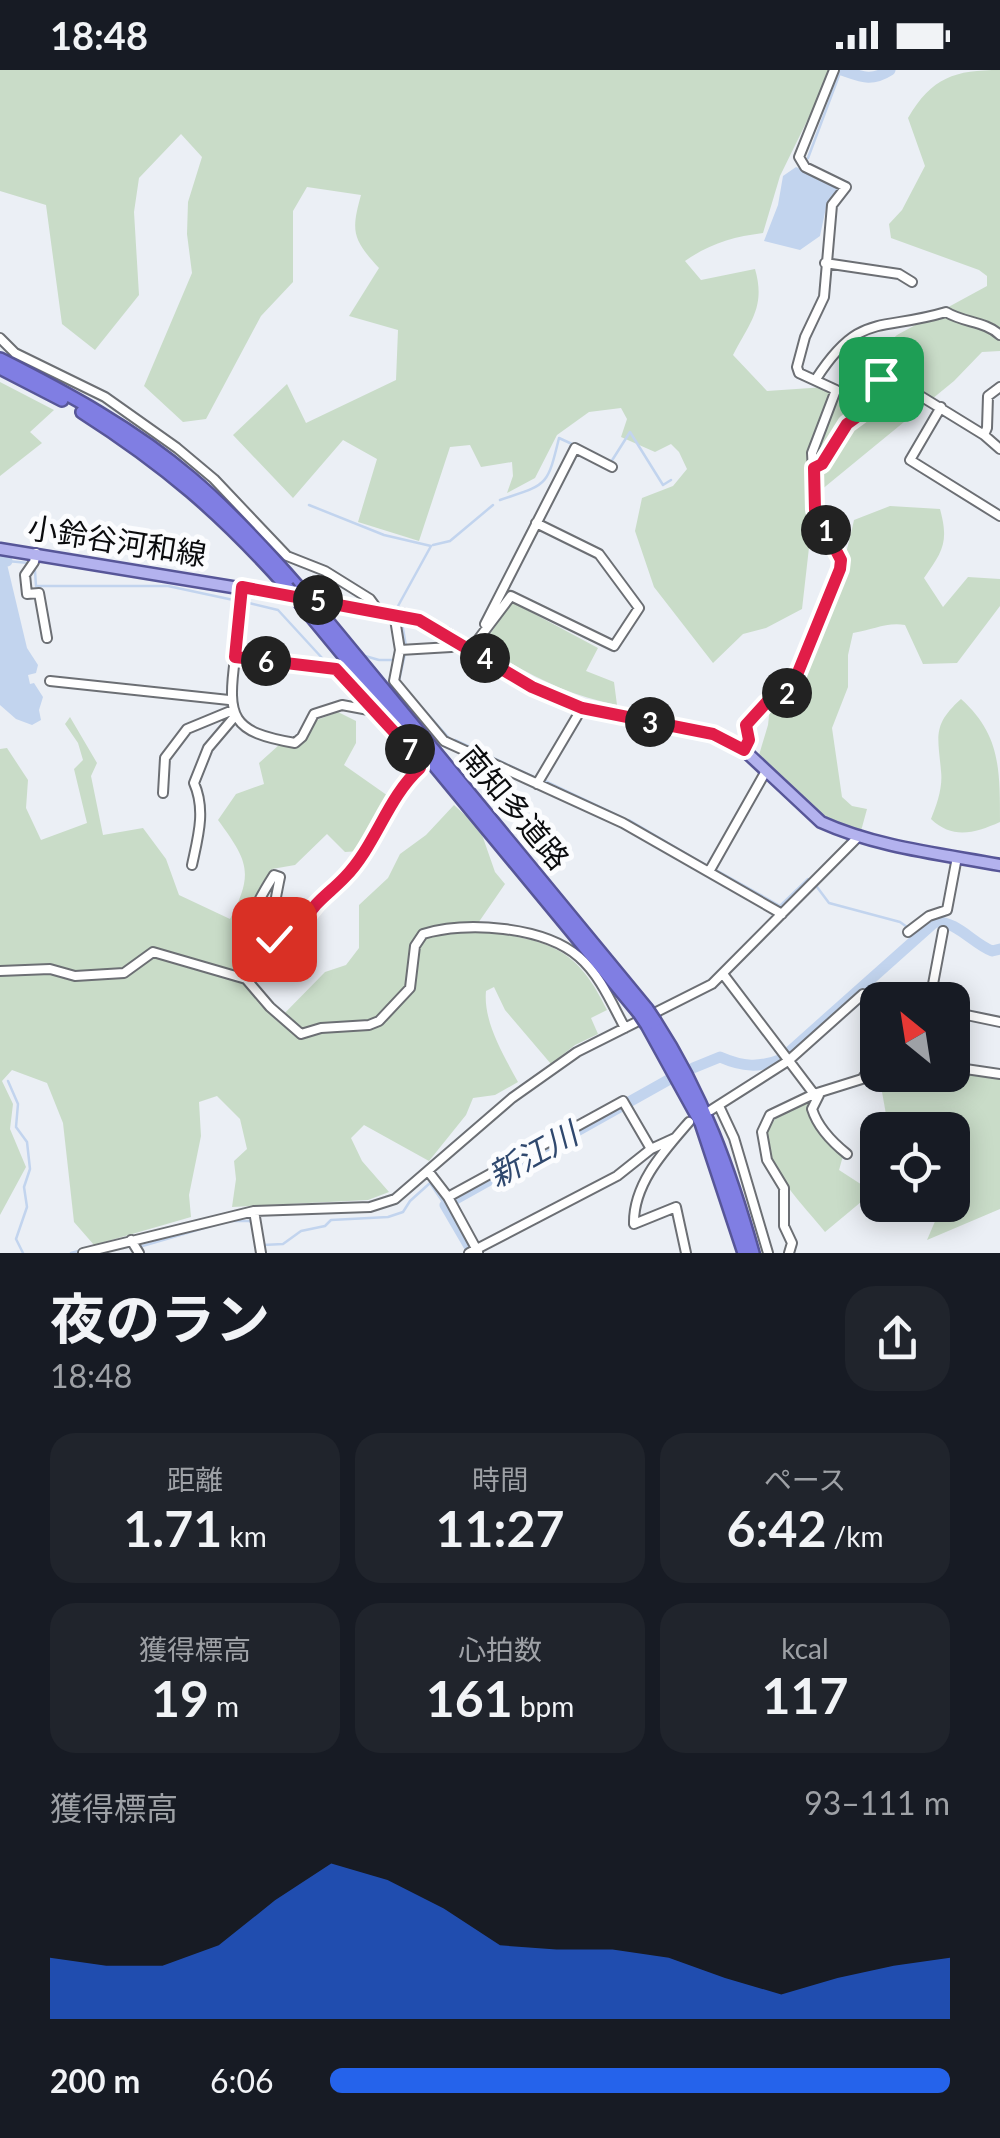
<!DOCTYPE html>
<html lang="ja">
<head>
<meta charset="utf-8">
<style>
  body { margin:0; font-family:Lato,"Noto Sans JP",sans-serif; background:#20242c; color:#f1f3f6; height:100vh; display:flex; flex-direction:column; font-size:38px; white-space:nowrap }
  * { box-sizing:border-box; margin:0 }
  p { font-size:32px; color:#9ea1a6 }
  .icon { flex:none; width:55px; height:55px; fill:none; stroke:currentColor; stroke-width:2; stroke-linecap:round; stroke-linejoin:round }
  .map { position:relative; height:1183px; overflow:hidden }
  .side { display:flex; flex-direction:column; background:#171b24; flex:1 }
  .side>* { flex:none }
  .needle { width:65px; rotate:330deg }
  .controls { position:absolute; left:860px; top:912px; display:grid; gap:20px }
  .controls a { display:grid; place-items:center; width:110px; height:110px; border-radius:20px; background:#171b24; box-shadow:0 5px 25px #0003; font-size:50px }
  .pin { position:absolute; display:grid; place-items:center; width:85px; height:85px; color:#fff; margin:-42px; border-radius:20px; box-shadow:0 5px 15px #0006 }
  .km { position:absolute; width:50px; height:50px; margin:-25px; border-radius:50%; background:#222; color:#fff; font-size:28px; line-height:50px; text-align:center }
  .round { display:grid; place-items:center; flex:none; width:105px; height:105px; border-radius:30px; background:#20242c }
  .head { display:flex; align-items:center; justify-content:space-between; height:170px; padding:0 50px }
  h1 { font-size:55px; font-weight:700; line-height:75px }
  .stats { display:grid; grid-template-columns:repeat(3,1fr); gap:15px; height:170px; padding:10px 50px }
  .stats div { display:grid; align-content:center; border-radius:25px; background:#20242c; text-align:center }
  .stats b { font-size:50px; font-weight:700 }
  .stats small { font-size:28px; font-weight:400 }
  .stats p { font-size:28px }
  .chart { height:280px; padding:20px 50px }
  .chart p { display:flex; justify-content:space-between }
  .chart svg { width:100%; height:180px; margin-top:10px; fill:#2563eb; opacity:.7 }
  ul { padding:0 50px; list-style:none; font-size:32px }
  li { display:grid; grid-template-columns:160px 120px 1fr; align-items:center; height:75px }
  li i { height:25px; border-radius:12px; background:#2563eb }
  .status { display:flex; justify-content:space-between; align-items:center; height:70px; padding:0 50px; background:#171b24; direction:ltr }
  .status svg { height:28px; fill:currentColor }
  .map>svg:first-child { display:block }
  .green { fill:#c9dcc8 }
  .water { fill:#c2d4ee }
  .lines { fill:none; stroke-linecap:round; stroke-linejoin:round }
  .stream { stroke:#c2d4ee; stroke-width:2.5 }
  .river { stroke:#c2d4ee; stroke-width:11 }
  .minor-casing { stroke:#6c6f74; stroke-width:12 }
  .major-casing { stroke:#575698; stroke-width:15 }
  .highway-casing { stroke:#575698; stroke-width:16 }
  .minor { stroke:#fff; stroke-width:8 }
  .major { stroke:#b3b2ee; stroke-width:10 }
  .highway { stroke:#807ee3; stroke-width:11 }
  .highway-bridge-casing { stroke:#575698; stroke-width:16; stroke-linecap:butt }
  .highway-bridge { stroke:#807ee3; stroke-width:11 }
  .route-casing { stroke:#fff; stroke-width:20 }
  .route { stroke:#e11d48; stroke-width:12 }
  .labels { text-anchor:middle; stroke-width:10; stroke-linejoin:round; paint-order:stroke }
  .street-label { font-size:30px; fill:#0b0c0e; stroke:#fbfcfe }
  .water-label { font-size:32px; font-style:italic; fill:#2f486e; stroke:#fbfcfe }
</style>
</head>
<body>
<div class="status"><b>18:48</b><svg viewBox="0 0 49 12"><path d="M0 12V9h3v3zM5 12V6h3v6zM10 12V3h3v9zM15 12V0h3v12zM26 1h20v11H26zM47 4h2v5h-2z"/></svg></div>
<div class="map">
<svg width="1000" height="1183" viewBox="0 0 1000 1183">
  <rect width="100%" height="100%" fill="#ebeff5"/>
  <path class="green" d="M0 0H832L780 106 763 163C733 167 711 173 685 191L701 210 755 199C766 237 750 252 733 285L767 321 840 316 897 265 987 216V206L979 200 891 168 889 154 902 140 925 96 908 48C932 7 955 0 1000 0V281L982 282 954 311 815 425 802 539 766 558 743 564 713 593 654 517 635 461 642 428 673 416 687 399 679 382 671 374 655 382 621 367 627 349 621 338 589 342 557 365 535 408 507 423 513 406 512 392 481 397 470 375 450 377 419 471 358 452 377 389 343 370 293 428 233 365 287 314 306 353 396 310 398 260 349 246 379 198C352 169 351 161 361 125L307 117 293 141V212L261 246 206 349 183 352 144 316 192 203 187 164 188 132 202 87 181 64 139 108 134 142 139 225 95 280 62 254 46 135 0 121Z
    M0 312 54 340 30 362 42 373 0 406Z
    M890 436 940 439C949 472 943 481 924 508L943 537 968 507 1000 509V536L957 593 923 594 905 555C886 552 873 560 853 563L848 585V617L832 658 842 727 852 736 867 739 861 761 825 747 759 685 768 655 770 637C778 632 789 627 794 618 821 575 843 500 854 450Z
    M512 532 598 578 586 601 614 612 617 635C565 625 526 603 482 576Z
    M961 629C1000 664 1000 698 1000 752 975 763 953 770 931 749 937 734 943 717 941 701 938 666 932 655 961 629Z
    M338 642 356 651V673L344 695 391 728 361 781 345 782 327 764 295 795 272 799 255 827 237 878 242 913 277 951 325 902 346 895 359 878V835L388 808 400 784 426 765 454 735 480 759 495 802 505 814 474 859C544 872 574 871 607 940L591 948 598 964 575 975 551 994 505 940 494 917 486 921C483 952 504 986 518 1012L495 1025 473 1028 466 1045 429 1091 364 1055 351 1068 362 1091 389 1122 368 1130 232 1137 236 1109 234 1091 247 1079 240 1049 217 1026 199 1032 201 1066 189 1125 191 1147 94 1175 74 1152 63 1053 47 1013 12 1000 2 1011 13 1034 10 1059 26 1097 0 1145V679L7 678 28 710 26 738 41 770 87 753 74 699 83 690 78 673 65 654 70 647 97 693 91 706 103 765 143 758 166 789 179 825 230 849C255 802 247 790 218 750L236 724 264 714 259 693 279 675 296 676 309 665 314 651Z
    M953 1002 1000 1008V1139L927 1170 942 1135H952V1060H878L887 1050 879 1005H952Z
    M806 1031 828 1071 843 1086 839 1100 873 1122 825 1162C792 1121 724 1059 806 1031Z"/>
  <path class="water" d="M796 97 840 116 827 133 820 166 800 180 764 171 778 135 783 106Z
    M0 492 7 494 27 578 38 595 36 603 28 605 30 614 34 613 43 627 39 640 41 650 32 655 16 649 0 635Z"/>
  <g class="lines">
    <path class="stream" d="M808 88 841 0
      M611 392 630 362 663 415 671 410
      M500 430C547 414 547 418 559 368L572 374
      M309 435 384 465 431 476 398 536
      M433 475 450 471 493 435
      M7 491 29 493
      M35 501 36 516H168L238 531
      M249 533 278 540 323 589 330 594 340 592
      M402 553 406 576
      M365 586 379 590H393
      M399 611 405 584
      M417 632 449 668
      M455 670 534 707
      M545 711 623 748
      M629 750 707 796
      M716 800 780 836 808 809
      M817 817 829 833 900 852 907 857
      M8 1011 18 1034 16 1057 27 1072 30 1099 24 1117 27 1137 16 1169 23 1183
      M263 1175 283 1174 301 1161 325 1156 331 1150 388 1147 403 1142 410 1131 430 1113 445 1135
      M139 1177 228 1151H250L253 1156
      M71 1183 82 1180"/>
    <path class="river" d="M842 0C862 7 871 12 890 0
      M0 490 7 491
      M788 983 935 852C957 851 972 873 992 881L1000 879
      M693 998 720 987C743 997 759 998 782 989
      M473 1183 445 1135 670 1009"/>
    <defs>
      <path id="minor" d="M825 193 899 204 912 212
        M0 268 15 283 105 327 177 378 214 409 287 486 325 501 370 529 378 540
        M816 309C860 241 879 262 946 242 964 253 985 251 1000 265
        M941 337 910 390 1000 446
        M984 365 987 358 988 326 1000 317
        M813 398 822 394 847 354 869 338 881 309 888 306 984 365 1000 379
        M36 483 34 492 25 505 27 524 39 523 47 568
        M243 517C240 540 238 564 235 588 227 648 231 662 295 673L302 667 314 644 342 635 374 641
        M394 543 400 580 394 611 444 671 623 753 782 844
        M485 554 575 378 612 397
        M474 575 511 526 614 576 639 538 599 484 536 453
        M400 580 451 577 459 572
        M235 587 335 599 419 690 420 699C387 728 377 775 345 807 330 823 314 832 304 852 299 861 299 873 297 883 260 889 276 827 280 807L274 805C249 844 242 863 246 909
        M50 611 229 630
        M744 680 749 670 746 655 766 633 790 621 840 499 841 490 815 440 812 383 836 320 799 303 797 297 805 267 824 227 832 135 846 117 805 97 799 87 834 0
        M537 714 582 638
        M163 723 165 688 187 659 233 640
        M192 795C198 767 206 740 194 713L208 678 236 645
        M710 800 766 701
        M908 862 929 846 947 840 957 787
        M0 901 50 899 75 906 124 903 153 882 246 909 270 937 301 964 321 958 369 955 379 951 410 918 415 876 423 864C466 851 543 856 579 887 600 905 612 934 625 958
        M723 904 814 1024
        M930 930 943 861
        M952 942 1000 952
        M952 997 1000 1004
        M819 1025 812 1039C818 1058 832 1072 847 1084
        M719 1036 734 1068 768 1183
        M711 1040 788 991 863 924 891 930
        M428 1101 448 1127 478 1182
        M448 1127 623 1031 651 1079
        M254 1141 261 1183
        M131 1170 139 1183
        M83 1183 254 1141 370 1137 395 1129 512 1028 577 982 712 914 858 767
        M469 1183 617 1106 651 1079 675 1068
        M686 1183 676 1137 634 1154C633 1114 664 1081 689 1052
        M789 1183 792 1173 784 1156V1118L767 1090 762 1062 770 1045 814 1024 862 1009 878 988"/>
      <path id="major" d="M0 479 403 545 447 564 532 617 582 638 713 664 744 680 821 752C876 777 941 784 1000 795"/>
      <path id="highway" d="M0 289C67 323 134 359 191 408 231 442 266 480 300 519
        M0 298 62 330
        M82 342C165 395 221 443 287 517
        M301 534 639 943
        M315 536 647 939
        M655 951C702 1023 730 1101 753 1183
        M647 955 701 1053 744 1183"/>
    </defs>
    <use href="#minor" class="minor-casing"/>
    <use href="#major" class="major-casing"/>
    <use href="#highway" class="highway-casing"/>
    <use href="#minor" class="minor"/>
    <use href="#major" class="major"/>
    <use href="#highway" class="highway"/>
    <defs>
      <path id="highway-bridge" d="M287 517 301 534
        M300 519 315 536
        M647 939 655 951
        M639 943 647 955"/>
    </defs>
    <use href="#highway-bridge" class="highway-bridge-casing"/>
    <use href="#highway-bridge" class="highway-bridge"/>
  </g>
  <g class="lines">
    <defs>
      <path id="route" d="M274 869 285 882 297 883C299 873 299 861 304 852 314 832 330 823 345 807 376 775 387 728 420 698V690L336 599 235 587 242 517 419 550 532 617 582 638 713 664 744 680 749 670 746 655 766 633 790 622 840 499 841 490 815 440 814 398 822 394 847 354 869 338 881 309"/>
    </defs>
    <use href="#route" class="route-casing"/>
    <use href="#route" class="route"/>
  </g>
  <g class="labels">
    <g class="street-label">
      <text transform="translate(117 472) rotate(9)" y="10">小鈴谷河和線</text>
      <text transform="translate(514 738) rotate(50)" y="10">南知多道路</text>
    </g>
    <g class="water-label">
      <text transform="translate(533 1085) rotate(-29)" y="11">新江川</text>
    </g>
  </g>
</svg>
<div class="controls">
<a><svg class="needle" viewBox="-14 -14 28 28"><path d="M0-13l5 13h-10z" fill="#e53935"/><path d="M0 13l5-13h-10z" fill="#9ea1a6"/></svg></a>
<a><svg class="icon" aria-label="locate" viewBox="0 0 24 24"><circle cx="12" cy="12" r="6"/><path d="M12 2v4M12 18v4M2 12h4M18 12h4"/></svg></a>
</div>
<div class="pin" style="left:881px;top:309px;background:#1e9e55"><svg class="icon" aria-label="arrive" viewBox="0 0 24 24"><path d="M6 21V4h12l-3 4 3 4H6"/></svg></div>
<div class="pin" style="left:274px;top:869px;background:#d93025"><svg class="icon" aria-label="check" viewBox="0 0 24 24"><path d="M5 12l5 5 9-10"/></svg></div>
<b class="km" style="left:826px;top:460px">1</b>
<b class="km" style="left:787px;top:623px">2</b>
<b class="km" style="left:650px;top:652px">3</b>
<b class="km" style="left:485px;top:588px">4</b>
<b class="km" style="left:318px;top:530px">5</b>
<b class="km" style="left:266px;top:591px">6</b>
<b class="km" style="left:410px;top:679px">7</b>
</div>
<section class="side">
<div class="head"><div><h1>夜のラン</h1><p>18:48</p></div><a class="round"><svg class="icon" aria-label="share" viewBox="0 0 24 24"><path d="M12 15V3M7 8l5-5 5 5M5 13v7h14v-7"/></svg></a></div>
<div class="stats">
<div><p>距離</p><b>1.71<small> km</small></b></div>
<div><p>時間</p><b>11:27</b></div>
<div><p>ペース</p><b>6:42<small> /km</small></b></div>
</div>
<div class="stats">
<div><p>獲得標高</p><b>19<small> m</small></b></div>
<div><p>心拍数</p><b>161<small> bpm</small></b></div>
<div><p>kcal</p><b>117</b></div>
</div>
<div class="chart"><p><span>獲得標高</span>93–111 m</p>
<svg viewBox="0 0 160 44" preserveAspectRatio="none"><path d="M0 44V29L10 31L20 31L30 26L40 15L50 6L60 10L70 17L80 26L90 27L100 27L110 29L120 34L130 38L140 34L150 31L160 29V44z"/></svg>
</div>
<ul>
<li><b>200 m</b>6:06<i style="width:100%"></i></li>
</ul>
</section>
</body>
</html>
